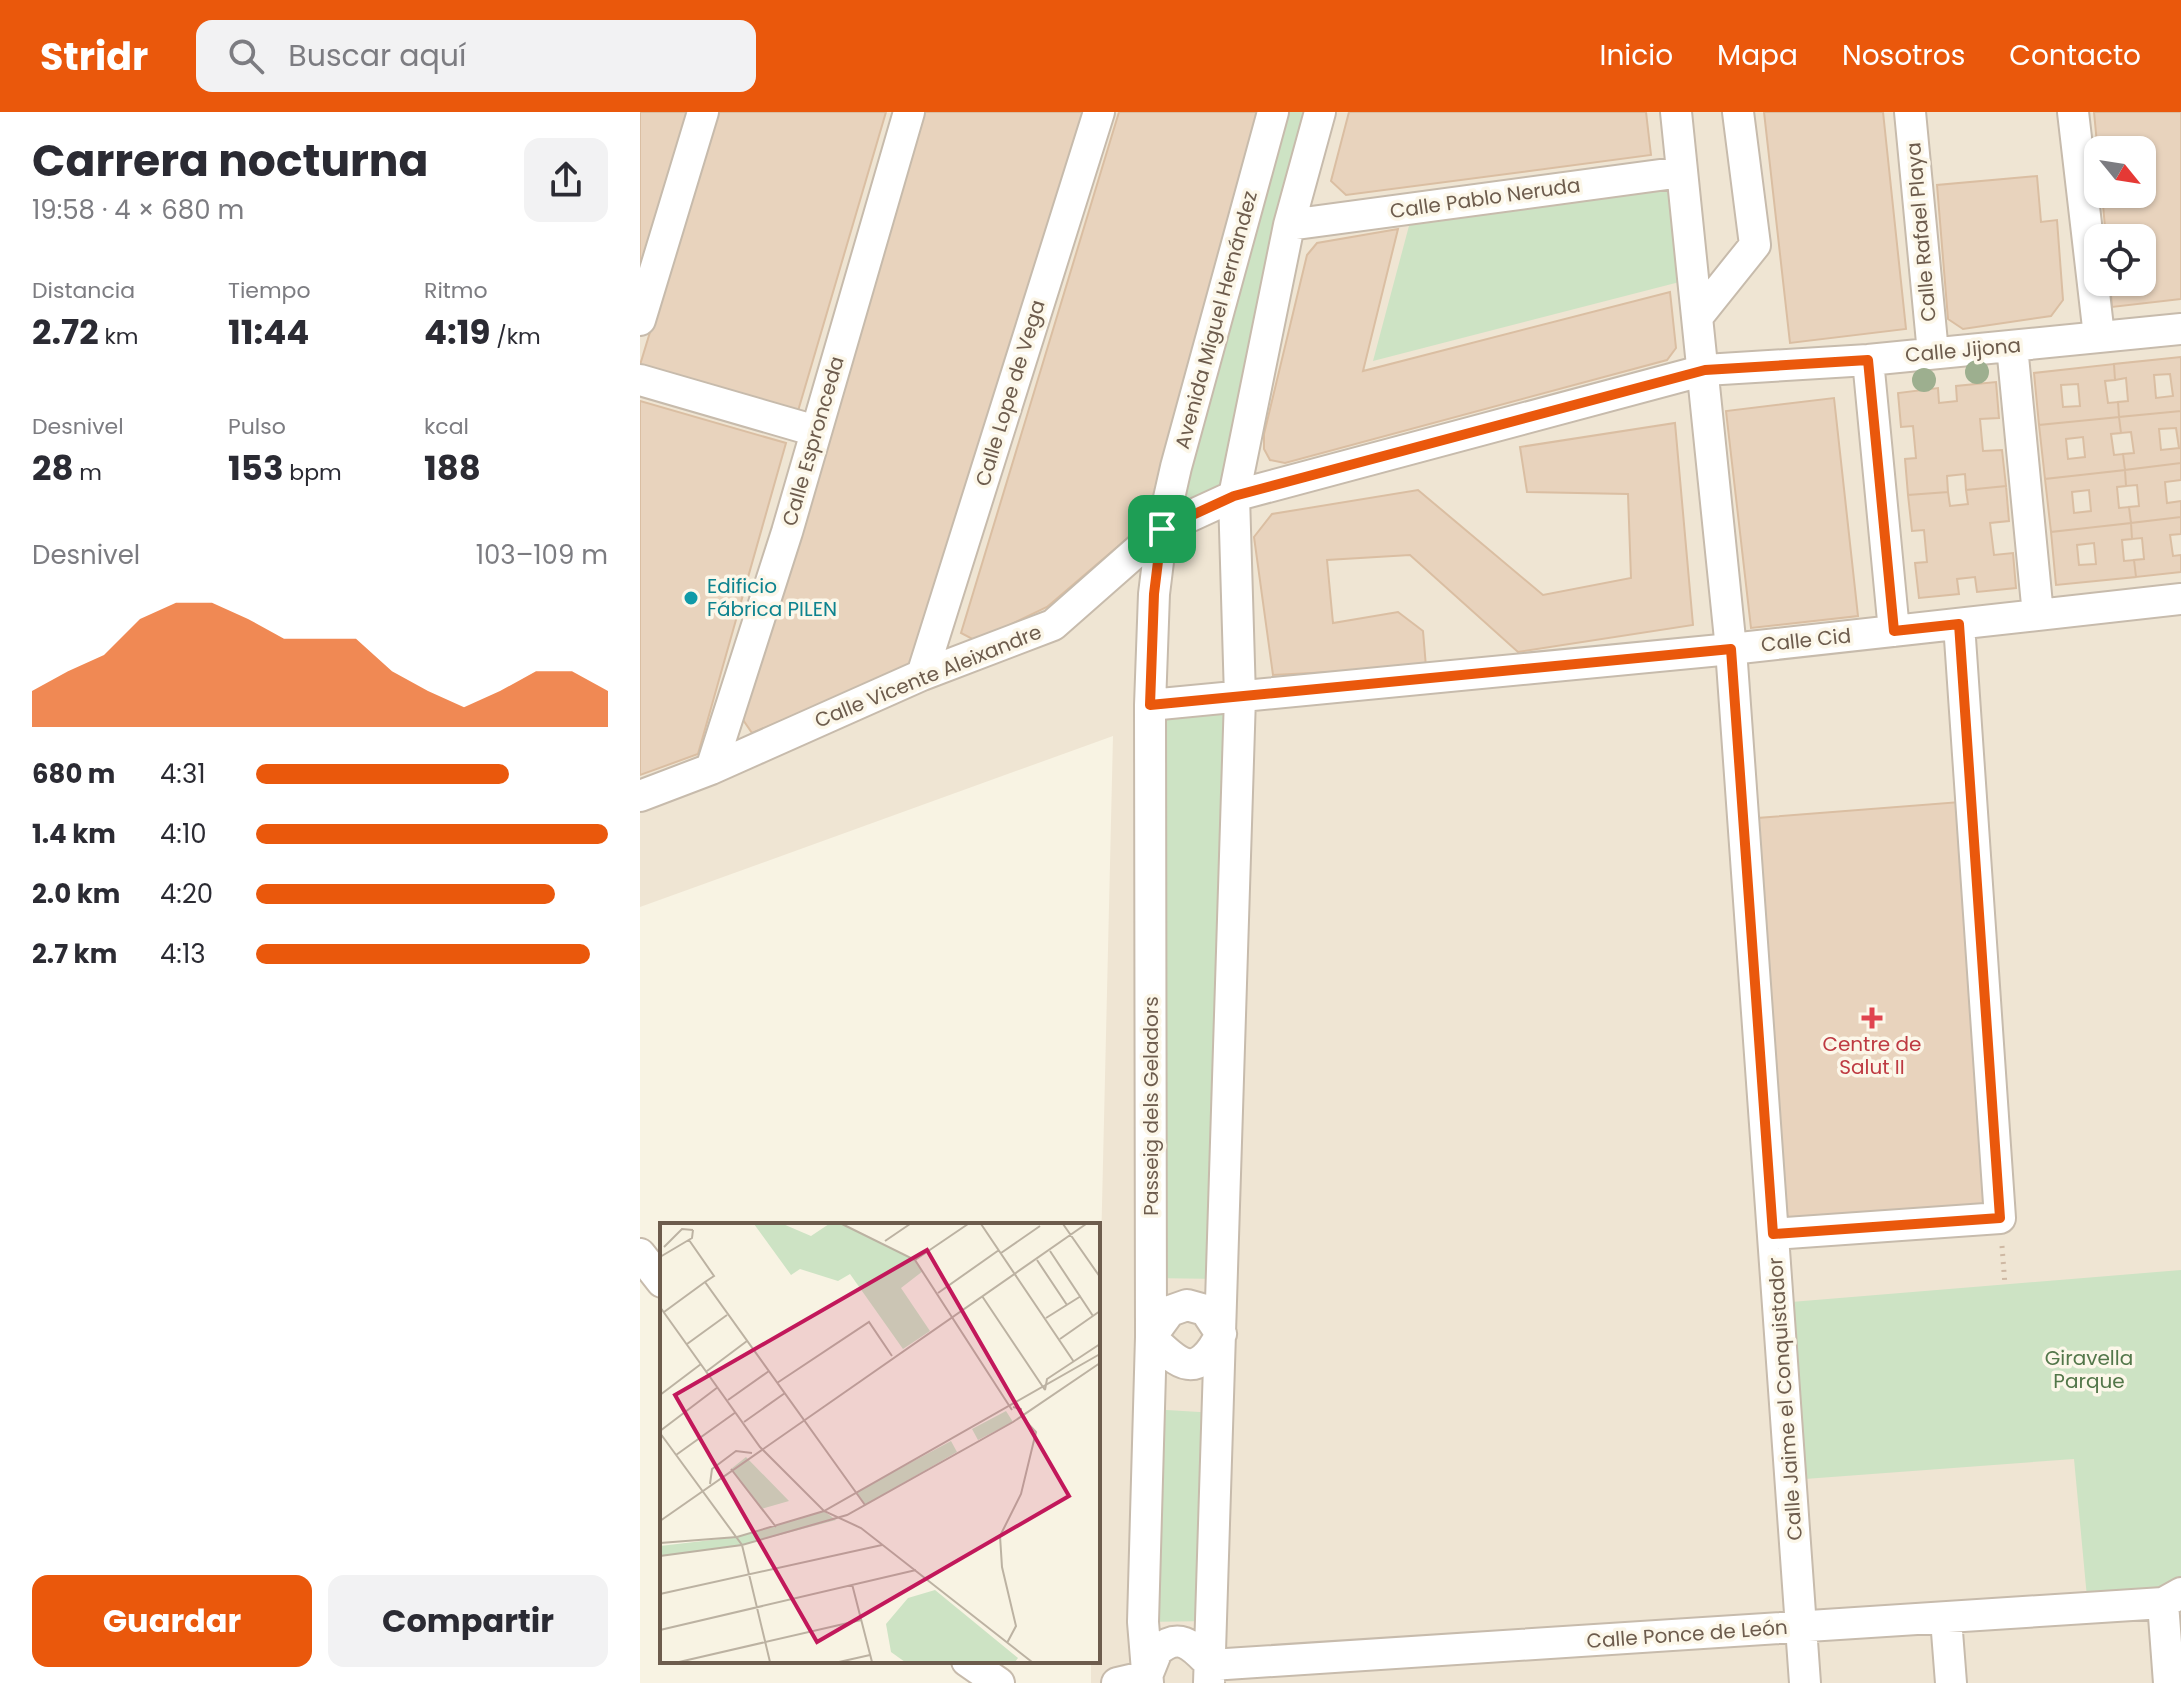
<!DOCTYPE html>
<html lang="es">
<head>
<meta charset="utf-8">
<style>
  body { margin:0; font-family:Poppins,sans-serif; background:#f2f2f3; color:#2b2b33; height:100vh; display:flex; flex-direction:column; font-size:30px; white-space:nowrap }
  * { box-sizing:border-box; margin:0 }
  p { font-size:26px; color:#7c7c81 }
  .icon { flex:none; width:44px; height:44px; fill:none; stroke:currentColor; stroke-width:2; stroke-linecap:round; stroke-linejoin:round }
  .map { position:relative; flex:1; overflow:hidden }
  .details { display:flex; flex-direction:column; background:#fff; width:640px }
  .details>* { flex:none }
  .needle { width:52px; rotate:120deg }
  .controls { position:absolute; left:1444px; top:24px; display:grid; gap:16px }
  .controls a { display:grid; place-items:center; width:72px; height:72px; border-radius:16px; background:#fff; box-shadow:0 2px 6px #0004; font-size:40px }
  .pin { position:absolute; display:grid; place-items:center; width:68px; height:68px; color:#fff; margin:-34px; border-radius:16px; box-shadow:0 4px 12px #0006 }
  .round { display:grid; place-items:center; flex:none; width:84px; height:84px; border-radius:16px; background:#f2f2f3 }
  .headline { display:flex; align-items:center; justify-content:space-between; height:136px; padding:0 32px }
  h1 { font-size:44px; font-weight:700; line-height:60px }
  .figures { display:grid; grid-template-columns:repeat(3,1fr); gap:12px; height:136px; padding:8px 32px }
  .figures div { display:grid; align-content:center }
  .figures b { font-size:34px; font-weight:700 }
  .figures small { font-size:22px; font-weight:400 }
  .figures p { font-size:22px }
  .chart { height:224px; padding:16px 32px }
  .chart p { display:flex; justify-content:space-between }
  .chart svg { width:100%; height:144px; margin-top:8px; fill:#ea580c; opacity:.7 }
  .action { display:flex; gap:16px; margin-top:auto; padding:16px 32px }
  .action a { flex:1; height:92px; border-radius:16px; background:#ea580c; color:#fff; font-size:32px; font-weight:700; line-height:92px; text-align:center }
  .action a+a { background:#f2f2f3; color:#2b2b33 }
  ul { padding:0 32px; list-style:none; font-size:26px }
  li { display:grid; grid-template-columns:128px 96px 1fr; align-items:center; height:60px }
  li i { height:20px; border-radius:10px; background:#ea580c }
  header { display:flex; align-items:center; gap:48px; box-sizing:border-box; height:112px; padding:0 40px; background:#ea580c; color:#fff }
  header strong { font-size:38px }
  nav { display:flex; gap:44px; margin-inline-start:auto; font-size:28px }
  .search { width:560px; height:72px; background:#f2f2f3; display:flex; align-items:center; gap:20px; box-sizing:border-box; padding:0 28px; border-radius:16px; color:#7c7c81; font-size:30px }
  main { display:flex; flex:1; min-height:0 }
  .map>svg:first-child { display:block }
  .residential { fill:#efe5d3; fill-rule:evenodd }
  .green { fill:#cde3c4 }
  .building { fill:#e8d3bd; stroke:#dabea2; stroke-width:2; fill-rule:evenodd }
  .lines { fill:none; stroke-linecap:round; stroke-linejoin:round }
  .street-casing { stroke:#c7bbac; stroke-width:34 }
  .path { stroke:#ceb8a3; stroke-width:5; stroke-dasharray:2 6; stroke-linecap:butt }
  .street { stroke:#fff; stroke-width:30 }
  .tree { fill:#9daf8f }
  .route-casing { stroke:#fff; stroke-width:16 }
  .route { stroke:#ea580c; stroke-width:10 }
  .culture-dot { fill:#0f9aa8; stroke:#fcf7e9; stroke-width:3 }
  .health-dot { fill:#e0444e; stroke:#fcf7e9; stroke-width:3 }
  .labels { text-anchor:middle; stroke-width:7; stroke-linejoin:round; paint-order:stroke }
  .street-label { font-size:20px; fill:#6d5c4d; stroke:#fcf7e9 }
  .culture-label { font-size:20px; fill:#0d838f; stroke:#fcf7e9; text-anchor:start }
  .health-label { font-size:20px; fill:#be3a42; stroke:#fcf7e9 }
  .park-label { font-size:20px; fill:#53774a; stroke:#fcf7e9 }
  .inset-road { fill:none; stroke:#bcb2a2; stroke-width:2 }
  .view { fill:#c2185b; fill-opacity:0.15; stroke:#c2185b; stroke-width:4 }
  .inset-edge { fill:none; stroke:#6d5c4d; stroke-width:4 }
</style>
</head>
<body>
<header>
<strong>Stridr</strong>
<div class="search"><svg class="icon" aria-label="search" viewBox="0 0 24 24"><circle cx="10" cy="10" r="6"/><path d="M15 15l6 6"/></svg>Buscar aquí</div>
<nav><a>Inicio</a><a>Mapa</a><a>Nosotros</a><a>Contacto</a></nav>
</header>
<main>
<section class="details">
<div class="headline"><div><h1>Carrera nocturna</h1><p>19:58 · 4 × 680 m</p></div><a class="round"><svg class="icon" aria-label="share" viewBox="0 0 24 24"><path d="M12 15V3M7 8l5-5 5 5M5 13v7h14v-7"/></svg></a></div>
<div class="figures">
<div><p>Distancia</p><b>2.72<small> km</small></b></div>
<div><p>Tiempo</p><b>11:44</b></div>
<div><p>Ritmo</p><b>4:19<small> /km</small></b></div>
</div>
<div class="figures">
<div><p>Desnivel</p><b>28<small> m</small></b></div>
<div><p>Pulso</p><b>153<small> bpm</small></b></div>
<div><p>kcal</p><b>188</b></div>
</div>
<div class="chart"><p><span>Desnivel</span>103–109 m</p>
<svg viewBox="0 0 160 44" preserveAspectRatio="none"><path d="M0 44V33L10 27L20 22L30 11L40 6L50 6L60 11L70 17L80 17L90 17L100 27L110 33L120 38L130 33L140 27L150 27L160 33V44z"/></svg>
</div>
<ul>
<li><b>680 m</b>4:31<i style="width:72%"></i></li>
<li><b>1.4 km</b>4:10<i style="width:100%"></i></li>
<li><b>2.0 km</b>4:20<i style="width:85%"></i></li>
<li><b>2.7 km</b>4:13<i style="width:95%"></i></li>
</ul>
<div class="action"><a>Guardar</a><a>Compartir</a></div>
</section>
<div class="map">
<svg width="1541" height="1571" viewBox="0 0 1541 1571">
  <rect width="100%" height="100%" fill="#f8f3e3"/>
  <path class="residential" d="M0 0H1541V1571H451V1549H458V1264L473 624 0 795ZM1458 38H1502V82H1458ZM1458 126H1502V170H1458Z"/>
  <path class="green" d="M634 0H683L594 384 522 417Z
    M1042 60 1055 166 733 249 774 95Z
    M600 585 581 1167 511 1166 510 593Z
    M1541 1158V1481L1448 1496 1434 1347 1151 1368 1139 1191Z
    M510 1297 576 1301 570 1509 503 1510Z"/>
  <path class="building" d="M0 0H48L0 165Z
    M77 0H246L158 299 0 253Z
    M278 0H444L276 552 112 621 95 596Z
    M479 0H621L511 406 407 495 336 529 321 521Z
    M709 0H1006L1011 43 706 83 691 69Z
    M1124 0H1243L1266 217 1150 231Z
    M1454 0H1541V187L1472 195 1470 170H1502V126H1466L1462 82H1502V38H1458V42Z
    M1397 64 1401 110 1417 108 1423 188 1411 204 1323 217 1308 207 1297 73Z
    M758 117 723 259 1030 180 1036 236 1027 248 645 351 630 348 624 337V322L667 143 677 131Z
    M1541 245V299L1479 305 1478 290 1488 289 1486 266 1475 268 1474 252ZM1530 262 1533 284 1516 286 1514 263Z
    M1474 252 1475 268 1465 269 1468 291 1478 290 1479 305 1399 313 1394 261ZM1438 272 1440 294 1423 295 1421 273Z
    M1356 270 1359 306 1340 307 1343 339 1362 338 1366 374 1326 378 1325 362 1307 364 1308 380 1268 383 1265 347 1276 346 1273 314 1261 315 1258 281 1298 276 1299 291 1317 289 1316 274Z
    M1194 286 1218 504 1111 516 1086 299Z
    M0 289 146 331 58 642 0 663Z
    M1541 299V351L1485 358 1483 342 1494 341 1491 320 1481 321 1479 305ZM1536 316 1539 336 1521 338 1519 317Z
    M1479 305 1481 321 1471 322 1474 343 1483 342 1485 358 1405 367 1399 313ZM1443 325 1445 345 1428 347 1426 327Z
    M1035 311 1053 513 878 540 770 443 687 448 693 511 758 500 783 519 786 555 633 563 614 425 632 402 778 378 903 483 991 466 988 382 887 380 880 335Z
    M1541 351V368L1525 370 1527 391 1541 389V405L1491 411 1489 395 1499 394 1497 373 1486 374 1485 358Z
    M1485 358 1486 374 1477 375 1479 396 1489 395 1491 411 1411 420 1405 367ZM1449 378 1451 399 1434 401 1432 380Z
    M1366 374 1369 409 1350 411 1354 443 1373 441 1376 476 1337 480 1335 465 1317 467 1319 482 1279 486 1275 451 1287 450 1284 418 1272 419 1268 383 1308 380 1310 394 1328 392 1326 378Z
    M1541 405V422L1530 423 1533 444 1541 443V460L1496 465 1494 448 1504 447 1502 426 1492 427 1491 411Z
    M1491 411 1492 427 1482 428 1484 449 1494 448 1496 465 1416 473 1411 420ZM1454 431 1456 452 1439 453 1437 433Z
    M1333 689 1360 1106 1133 1122 1104 707Z"/>
  <g class="lines">
    <defs>
      <path id="street" d="M1036 0 1091 537 1165 1571
        M1270 0 1293 241
        M1433 0 1459 224
        M649 113 1042 60
        M1059 203 1115 133 1098 0
        M0 208 63 0
        M1372 234 1398 503
        M1228 248 1254 519
        M0 268 176 319
        M282 563 459 0
        M510 593 1091 537 1541 487
        M71 657 147 420 269 0
        M0 684 71 657 282 563 413 513 522 417 594 384 1065 258 1228 248 1541 217
        M1133 1122 1360 1106 1319 512
        M0 1142 22 1170
        M547 1193 565 1198 581 1222C557 1269 540 1254 511 1225L530 1199Z
        M1523 1491 1529 1571
        M1306 1507 1311 1571
        M327 1549 359 1571
        M571 1553 1523 1491 1541 1481
        M507 1564 517 1539C541 1518 554 1536 571 1553
        M477 1571 507 1564
        M508 1571 503 1510 511 1225 510 593 514 482 522 417 536 355 633 0
        M569 1571 600 585 594 384 649 113 680 0"/>
    </defs>
    <use href="#street" class="street-casing"/>
    <path class="path" d="M1362 1134 1365 1173"/>
    <use href="#street" class="street"/>
  </g>
  <g class="tree">
    <circle cx="1337" cy="260" r="12"/>
    <circle cx="1284" cy="268" r="12"/>
  </g>
  <g class="lines">
    <defs>
      <path id="route" d="M1228 248 1254 519 1319 512 1360 1106 1133 1122 1091 537 510 593 514 482 522 417 594 384 1065 258Z"/>
    </defs>
    <use href="#route" class="route-casing"/>
    <use href="#route" class="route"/>
  </g>
  <circle class="culture-dot" cx="51" cy="486" r="8"/>
  <path class="health-dot" d="M1228 894h8v8h8v8h-8v8h-8v-8h-8v-8h8z"/>
  <g class="labels">
    <g class="street-label">
      <text transform="translate(845 86) rotate(-8)" y="7">Calle Pablo Neruda</text>
      <text transform="translate(1281 120) rotate(-95)" y="7">Calle Rafael Playa</text>
      <text transform="translate(576 208) rotate(-75)" y="7">Avenida Miguel Hernández</text>
      <text transform="translate(1323 238) rotate(-5)" y="7">Calle Jijona</text>
      <text transform="translate(370 281) rotate(-73)" y="7">Calle Lope de Vega</text>
      <text transform="translate(173 329) rotate(-74)" y="7">Calle Espronceda</text>
      <text transform="translate(1166 528) rotate(-6)" y="7">Calle Cid</text>
      <text transform="translate(288 564) rotate(-22)" y="7">Calle Vicente Aleixandre</text>
      <text transform="translate(511 994) rotate(-90)" y="7">Passeig dels Geladors</text>
      <text transform="translate(1145 1287) rotate(-94)" y="7">Calle Jaime el Conquistador</text>
      <text transform="translate(1047 1522) rotate(-4)" y="7">Calle Ponce de León</text>
    </g>
    <g class="culture-label">
      <text x="67" y="481">Edificio<tspan x="67" dy="23">Fábrica PILEN</tspan></text>
    </g>
    <g class="health-label">
      <text x="1232" y="939">Centre de<tspan x="1232" dy="23">Salut II</tspan></text>
    </g>
    <g class="park-label">
      <text x="1449" y="1253">Giravella<tspan x="1449" dy="23">Parque</tspan></text>
    </g>
  </g>
  <g transform="translate(20 1111)">
    <rect width="440" height="440" fill="#f8f3e3"/>
    <path d="M94 1H123L151 13 169 1H182L255 37 263 48 241 65 270 108 243 126 190 51 178 58 140 46 131 52ZM346 188 353 199 318 217 312 206ZM291 218 297 229 205 282 196 269ZM86 234 129 278 101 286 71 246ZM164 288 176 297 82 322 0 333V323L77 314ZM275 367 358 435 355 439H245L231 429 226 401 248 375Z" fill="#cde3c4"/>
    <path class="inset-road" d="M182 1 255 37 352 187M321 1 414 139M403 1 440 54M29 17 54 53 45 59 205 282M225 18 250 1M4 24 22 6 33 7M390 28 433 93M341 30 380 3M0 34 32 15 33 7M255 37 308 1M377 37 407 82M278 70 339 27M322 73 385 167M0 84 100 224 164 288 201 305 372 439M4 89 45 59M386 95 421 73M400 116 440 88M27 121 67 92M47 148 87 118M117 160 209 99 232 133M385 167 387 156 440 121M0 172 41 141M68 177 109 148M84 199 125 170M0 208 58 164M0 210 82 322 110 439M16 232 76 189M71 246 116 304M50 261 52 246 76 228 92 230M0 298 426 1M0 320 77 314 164 288 440 131M0 333 82 322 187 292 353 199 440 140M192 361 212 439M0 371 222 322M0 407 256 347M347 420 356 403 342 344 340 313 361 271 376 209 361 193V186L353 184M19 439 201 397M179 439 210 432"/>
    <path class="view" d="M267 27 409 273 157 419 15 172Z"/>
    <rect width="440" height="440" class="inset-edge"/>
  </g>
</svg>
<div class="controls">
<a><svg class="needle" viewBox="-14 -14 28 28"><path d="M0-13l5 13h-10z" fill="#e53935"/><path d="M0 13l5-13h-10z" fill="#7c7c81"/></svg></a>
<a><svg class="icon" aria-label="locate" viewBox="0 0 24 24"><circle cx="12" cy="12" r="6"/><path d="M12 2v4M12 18v4M2 12h4M18 12h4"/></svg></a>
</div>
<div class="pin" style="left:522px;top:417px;background:#1e9e55"><svg class="icon" aria-label="arrive" viewBox="0 0 24 24"><path d="M6 21V4h12l-3 4 3 4H6"/></svg></div>
</div>
</main>
</body>
</html>
